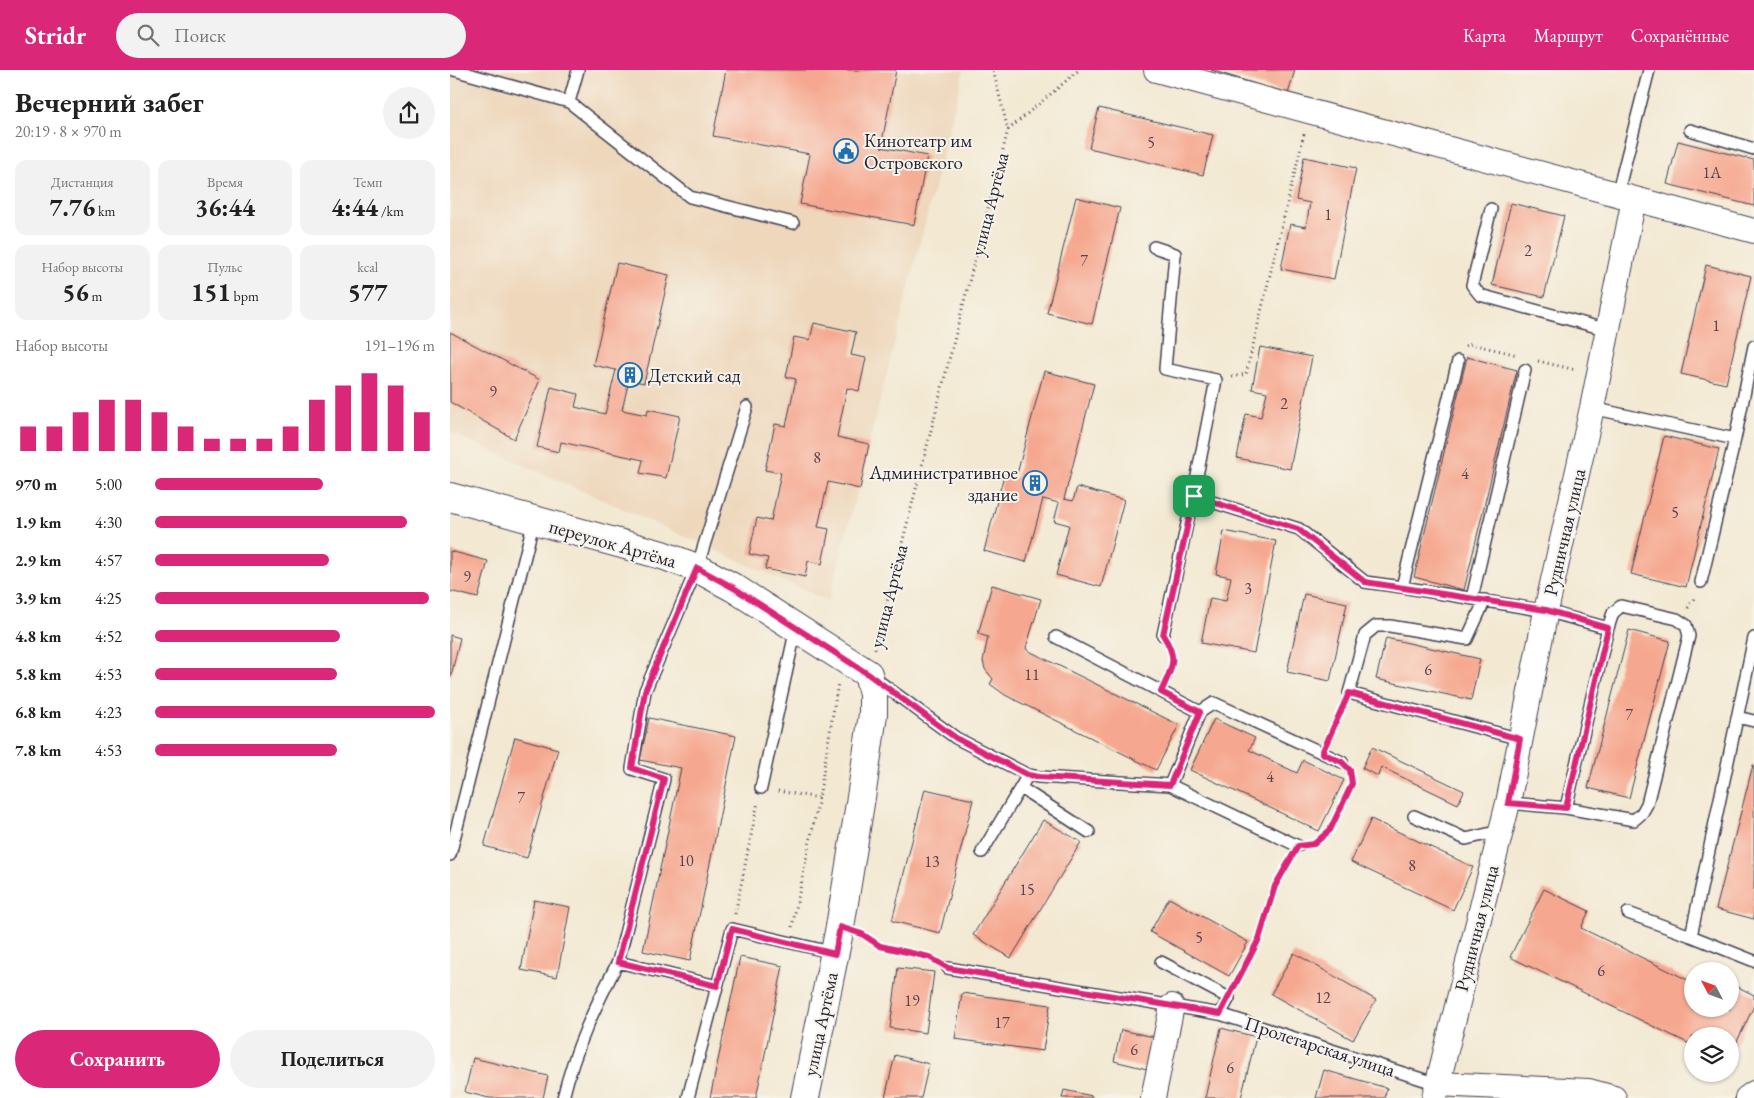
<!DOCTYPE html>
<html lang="ru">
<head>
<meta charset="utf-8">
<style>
  body { margin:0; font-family:"EB Garamond",serif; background:#f2f2f2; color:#222; height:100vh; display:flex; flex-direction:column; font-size:19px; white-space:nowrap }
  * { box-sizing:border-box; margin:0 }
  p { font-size:16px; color:#767676 }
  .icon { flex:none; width:28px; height:28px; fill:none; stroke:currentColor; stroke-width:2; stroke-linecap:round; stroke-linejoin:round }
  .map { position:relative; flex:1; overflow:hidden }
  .details { display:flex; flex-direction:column; background:#fff; width:450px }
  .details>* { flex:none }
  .needle { width:32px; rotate:311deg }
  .fabs { position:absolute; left:1234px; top:892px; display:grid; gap:10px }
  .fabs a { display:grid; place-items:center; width:55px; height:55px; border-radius:50%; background:#fff; box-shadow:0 1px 4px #0004; font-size:25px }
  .pin { position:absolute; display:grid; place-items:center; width:42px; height:42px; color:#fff; margin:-21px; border-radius:10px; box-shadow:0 2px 8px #0006 }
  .round { display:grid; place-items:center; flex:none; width:52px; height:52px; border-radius:26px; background:#f2f2f2 }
  .head { display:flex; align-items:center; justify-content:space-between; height:85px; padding:0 15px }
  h1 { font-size:28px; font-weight:700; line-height:38px }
  .stats { display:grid; grid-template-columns:repeat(3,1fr); gap:8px; height:85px; padding:5px 15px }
  .stats div { display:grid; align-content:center; border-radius:12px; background:#f2f2f2; text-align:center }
  .stats b { font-size:25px; font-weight:700 }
  .stats small { font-size:14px; font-weight:400 }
  .stats p { font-size:14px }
  .chart { height:140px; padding:10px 15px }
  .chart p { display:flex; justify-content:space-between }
  .chart svg { width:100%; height:90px; margin-top:5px; stroke:#db2777; stroke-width:6 }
  .button { display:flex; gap:10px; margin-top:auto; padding:10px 15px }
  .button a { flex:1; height:58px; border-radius:30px; background:#db2777; color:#fff; font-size:20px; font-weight:700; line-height:58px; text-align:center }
  .button a+a { background:#f2f2f2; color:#222 }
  ul { padding:0 15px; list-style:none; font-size:16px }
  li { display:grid; grid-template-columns:80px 60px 1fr; align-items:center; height:38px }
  li i { height:12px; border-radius:6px; background:#db2777 }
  header { display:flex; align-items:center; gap:30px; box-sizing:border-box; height:70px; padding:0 25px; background:#db2777; color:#fff }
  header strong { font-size:24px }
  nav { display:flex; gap:28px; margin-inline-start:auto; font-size:18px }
  .search { width:350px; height:45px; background:#f2f2f2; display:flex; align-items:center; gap:12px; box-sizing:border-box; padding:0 18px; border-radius:28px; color:#767676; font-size:19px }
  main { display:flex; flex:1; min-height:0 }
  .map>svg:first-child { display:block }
  .built { fill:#eed7bb }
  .building { fill:#f6a78f }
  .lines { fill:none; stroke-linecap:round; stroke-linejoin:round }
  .service-casing { stroke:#414052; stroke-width:14 }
  .minor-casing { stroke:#414052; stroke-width:26 }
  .tertiary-casing { stroke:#414052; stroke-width:30 }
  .path { stroke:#414052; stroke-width:3; stroke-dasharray:1 4; stroke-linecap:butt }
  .service { stroke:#fff; stroke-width:11 }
  .minor { stroke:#fff; stroke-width:24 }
  .tertiary { stroke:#fff; stroke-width:28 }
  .route-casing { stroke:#fff; stroke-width:10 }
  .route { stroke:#db2777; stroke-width:6 }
  .labels { text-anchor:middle; stroke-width:4; stroke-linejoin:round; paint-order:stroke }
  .number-label { font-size:16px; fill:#574350 }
  .poi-label { font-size:19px; fill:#22223b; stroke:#f7f3e8; text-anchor:start }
  .street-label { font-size:19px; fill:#22223b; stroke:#f7f3e8 }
</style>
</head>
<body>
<header>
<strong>Stridr</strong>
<div class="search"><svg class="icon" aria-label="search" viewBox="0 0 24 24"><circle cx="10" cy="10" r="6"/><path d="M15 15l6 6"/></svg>Поиск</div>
<nav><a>Карта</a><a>Маршрут</a><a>Сохранённые</a></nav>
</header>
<main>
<section class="details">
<div class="head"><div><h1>Вечерний забег</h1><p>20:19 · 8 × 970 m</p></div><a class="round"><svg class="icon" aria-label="share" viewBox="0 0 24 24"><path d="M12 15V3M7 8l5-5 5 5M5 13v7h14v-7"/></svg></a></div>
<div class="stats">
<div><p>Дистанция</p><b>7.76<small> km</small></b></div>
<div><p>Время</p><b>36:44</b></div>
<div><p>Темп</p><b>4:44<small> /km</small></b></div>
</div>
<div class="stats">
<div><p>Набор высоты</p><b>56<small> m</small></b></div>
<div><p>Пульс</p><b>151<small> bpm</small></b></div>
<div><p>kcal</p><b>577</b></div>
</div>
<div class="chart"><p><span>Набор высоты</span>191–196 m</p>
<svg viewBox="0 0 160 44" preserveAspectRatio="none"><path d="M5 44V32M15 44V32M25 44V25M35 44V19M45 44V19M55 44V25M65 44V32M75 44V38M85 44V38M95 44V38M105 44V32M115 44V19M125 44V12M135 44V6M145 44V12M155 44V25"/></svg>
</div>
<ul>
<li><b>970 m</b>5:00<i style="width:60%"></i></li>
<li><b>1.9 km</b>4:30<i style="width:90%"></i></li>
<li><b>2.9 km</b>4:57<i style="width:62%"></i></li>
<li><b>3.9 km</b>4:25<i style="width:98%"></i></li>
<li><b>4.8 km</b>4:52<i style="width:66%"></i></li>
<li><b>5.8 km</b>4:53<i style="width:65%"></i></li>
<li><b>6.8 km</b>4:23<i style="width:100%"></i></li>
<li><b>7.8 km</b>4:53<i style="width:65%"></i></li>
</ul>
<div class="button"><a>Сохранить</a><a>Поделиться</a></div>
</section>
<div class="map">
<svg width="1304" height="1028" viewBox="0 0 1304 1028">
  <rect width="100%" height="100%" fill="#f7f3e8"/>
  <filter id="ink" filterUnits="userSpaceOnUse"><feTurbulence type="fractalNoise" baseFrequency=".02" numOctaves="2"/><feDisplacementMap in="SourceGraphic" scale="10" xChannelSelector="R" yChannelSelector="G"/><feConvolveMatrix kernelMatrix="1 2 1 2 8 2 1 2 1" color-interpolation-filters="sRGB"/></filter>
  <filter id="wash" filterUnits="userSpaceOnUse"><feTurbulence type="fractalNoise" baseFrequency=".0096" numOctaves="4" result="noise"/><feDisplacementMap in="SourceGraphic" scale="20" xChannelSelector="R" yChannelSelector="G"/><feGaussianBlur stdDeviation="1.12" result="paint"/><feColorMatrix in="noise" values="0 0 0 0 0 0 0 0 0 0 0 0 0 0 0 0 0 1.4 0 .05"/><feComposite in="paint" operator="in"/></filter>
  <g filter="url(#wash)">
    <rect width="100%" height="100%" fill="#f3e9d3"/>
    <path class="built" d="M0 0H514L379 531 0 362Z"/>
    <g id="blocks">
      <path class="building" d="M276 0H446L431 77 477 86 464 155 350 134 360 84 263 66Z
        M761 0H845L838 24Z
        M649 38 763 65 753 105 639 78Z
        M1228 71 1304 90V136L1217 114Z
        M854 87 906 98 884 209 831 199 840 154 856 157 860 133 846 130Z
        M626 127 670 138 642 254 597 243Z
        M1061 133 1114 146 1094 227 1042 215Z
        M167 193 219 205 194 313 179 310 172 340 197 345 198 339 230 346 216 408 190 403 193 390 111 372 109 382 87 377 101 317 128 324 125 337 155 344 166 300 143 295Z
        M1256 195 1301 206 1276 314 1231 304Z
        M364 253 406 262 401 285 416 288 409 321 397 318 387 367 419 374 410 419 378 412 368 457 379 459 372 494 358 491 355 507 315 499 318 488 299 484 307 448 321 451 331 403 315 400 325 354 336 356 346 309 336 307 344 267 360 270Z
        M0 262 90 310 64 369 0 332Z
        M810 277 862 287 840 399 787 388 796 344 811 347 817 322 802 319Z
        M1017 287 1067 300 1014 520 964 507Z
        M594 301 644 314 614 429 623 431 627 417 674 430 651 517 606 505 619 455 604 451 609 433 593 429 576 492 534 481 554 405 566 408Z
        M1214 366 1269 379 1236 517 1181 504Z
        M774 461 826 471 804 583 751 573 760 528 776 531 781 507 766 504Z
        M0 481 38 491 28 528 0 521Z
        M542 515 591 529 576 578 577 580 729 655 706 700 555 625 540 614 543 609 535 599 533 591 538 567 528 564Z
        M854 524 897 533 880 611 837 602Z
        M1179 560 1220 571 1179 728 1138 718Z
        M0 565 10 568 1 606H0Z
        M936 568 1030 589 1021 630 926 609Z
        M199 648 286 666 240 891 193 881 231 698 190 690Z
        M764 649 805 668 799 680 847 703 853 690 894 710 869 761 740 700Z
        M65 667 108 679 77 788 34 776Z
        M922 677 1014 721 1008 734 931 697 928 706 912 698Z
        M1303 695H1304V849L1266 839Z
        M475 719 523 730 490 863 442 851Z
        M921 749 1023 797 1003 840 901 792Z
        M593 750 631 772 561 888 523 865Z
        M1094 819 1139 841 1131 858 1242 912V939H1280V913L1304 925V936L1280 986V966H1242V975L1060 887Z
        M719 828 798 872 779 906 700 862Z
        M84 830 120 837 107 907 71 900Z
        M844 883 926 930 903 970 821 924Z
        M290 887 333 896 306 1028H260Z
        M448 898 484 902 476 963 440 958Z
        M512 923 600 935 593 981 505 969Z
        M771 958 806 967 791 1028H755Z
        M671 960 704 967 697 999 664 991Z
        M445 985 479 994 471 1028H435Z
        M23 988 98 1006 93 1028H39L15 1022Z
        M874 1000 937 1018 934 1028H866Z
        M614 1020 642 1026V1028H612Z"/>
    </g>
  </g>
  <g filter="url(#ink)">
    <use href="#blocks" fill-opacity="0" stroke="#414052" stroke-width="1"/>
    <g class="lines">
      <defs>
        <path id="service" d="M4 0 119 32 128 0
          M119 32 240 127 343 153
          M1240 60 1304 79
          M1167 125 1199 0
          M1041 139 1022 215 1030 225 1158 260
          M704 177 725 184 715 299 766 310 743 426 849 459 915 512 952 517
          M1008 291 952 517 1096 541 1158 558 1116 738 1058 733
          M1142 338 1285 369 1304 276
          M1251 512 1285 369
          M1022 528 1075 300
          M1035 530 1017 569 940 556H926L915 565 899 623 1070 669
          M713 565 743 426
          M606 567 750 642 720 715
          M1304 568 1241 866 1304 891
          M424 608 506 668 578 705 589 707 720 715 848 776
          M750 642 764 633 892 692
          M1287 647 1304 651
          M311 718 346 558
          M571 718 639 762
          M1116 738 1184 750 1192 743 1197 734 1239 566 1236 555 1227 549 1171 536 1163 543 1158 558
          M964 746 1016 769 1050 761
          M532 782 578 705
          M0 785 84 450
          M1178 843 1241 866
          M711 892 779 928 770 944
          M498 898 770 944 987 1014
          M267 916 168 892 214 709 182 699 195 621 247 498 297 337
          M113 1028C125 978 145 937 168 892
          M238 1028 282 859 385 883"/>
        <path id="minor" d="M706 0 1304 161
          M987 1014 1139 1021 1164 1028
          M703 1028 722 936
          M984 1028 1058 733 1096 541 1142 338 1184 129
          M1297 1028 1304 1023"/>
        <path id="tertiary" d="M0 427 212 485 247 498 284 518 418 604 423 624V644L412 721 390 857 355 1028"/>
      </defs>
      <use href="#service" class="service-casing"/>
      <use href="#minor" class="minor-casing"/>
      <use href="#tertiary" class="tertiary-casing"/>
      <path class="path" d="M558 60 629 0
        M1015 276 1021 274 1068 285
        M1088 291 1126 300
        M782 307 796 304 854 64
        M1238 538 1245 527
        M425 579 558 60 543 0
        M717 607 722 595V580
        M879 668 893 637
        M328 721 369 728
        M864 774 880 760 902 714 901 705
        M285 844 308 732
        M342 857 369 728 388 613
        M414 865 430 876 479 887 485 890
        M787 914 809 869 825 816 840 789"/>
      <use href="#service" class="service"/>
      <use href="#minor" class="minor"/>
      <use href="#tertiary" class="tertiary"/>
    </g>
  </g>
  <g class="lines" filter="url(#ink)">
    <defs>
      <path id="route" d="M744 426 848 459 915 512 1096 540 1158 558 1116 738 1058 733 1070 669 899 623 872 683 892 692 900 700 902 714 880 760 864 774 848 776 825 816 809 869 770 944 498 898 479 887 430 876 412 864 390 857 385 884 282 859 267 916 168 892 214 709 182 698 195 621 247 498 284 518 418 604 506 668 578 705 589 707 720 715 750 642 711 622C722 597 729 590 713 565Z"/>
    </defs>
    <use href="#route" class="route-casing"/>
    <use href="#route" class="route"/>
  </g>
  <defs>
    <symbol id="civic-ring" viewBox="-11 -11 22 22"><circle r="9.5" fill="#f7f3e8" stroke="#1f6fb2" stroke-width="1.5"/><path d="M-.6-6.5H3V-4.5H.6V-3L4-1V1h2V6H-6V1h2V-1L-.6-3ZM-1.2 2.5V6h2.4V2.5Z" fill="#1f6fb2"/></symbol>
    <symbol id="building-ring" viewBox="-11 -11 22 22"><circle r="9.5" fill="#f7f3e8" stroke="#1f6fb2" stroke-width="1.5"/><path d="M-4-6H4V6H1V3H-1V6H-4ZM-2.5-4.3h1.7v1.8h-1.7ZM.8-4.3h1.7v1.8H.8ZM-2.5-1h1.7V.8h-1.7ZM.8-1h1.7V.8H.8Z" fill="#1f6fb2"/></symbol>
  </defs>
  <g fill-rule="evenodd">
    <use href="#civic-ring" x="382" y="67" width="28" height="28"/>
    <use href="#building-ring" x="166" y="291" width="28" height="28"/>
    <use href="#building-ring" x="571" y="399" width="28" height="28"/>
  </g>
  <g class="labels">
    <g class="number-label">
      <text x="701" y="78">5</text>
      <text x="1262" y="108">1А</text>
      <text x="878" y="150">1</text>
      <text x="1078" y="186">2</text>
      <text x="634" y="196">7</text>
      <text x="1266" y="261">1</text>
      <text x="43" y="327">9</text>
      <text x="834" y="339">2</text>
      <text x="367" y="393">8</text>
      <text x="1015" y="409">4</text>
      <text x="1225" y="448">5</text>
      <text x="17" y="512">9</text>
      <text x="798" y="524">3</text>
      <text x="978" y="605">6</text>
      <text x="582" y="610">11</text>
      <text x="1179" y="650">7</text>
      <text x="820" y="712">4</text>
      <text x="71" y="733">7</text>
      <text x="236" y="796">10</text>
      <text x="482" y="797">13</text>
      <text x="962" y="801">8</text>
      <text x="577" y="825">15</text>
      <text x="749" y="873">5</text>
      <text x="1151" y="906">6</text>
      <text x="873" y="933">12</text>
      <text x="462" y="936">19</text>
      <text x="552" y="958">17</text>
      <text x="684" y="985">6</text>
      <text x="780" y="1003">6</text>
    </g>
    <g class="poi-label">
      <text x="414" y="77">Кинотеатр им<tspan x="414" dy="22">Островского</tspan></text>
      <text x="198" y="312">Детский сад</text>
      <text x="568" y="409" text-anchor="end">Административное<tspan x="568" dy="22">здание</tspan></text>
    </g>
    <g class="street-label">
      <text transform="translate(539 134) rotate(-76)" y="7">улица Артёма</text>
      <text transform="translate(1114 462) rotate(-77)" y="7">Рудничная улица</text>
      <text transform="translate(163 473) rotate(16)" y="7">переулок Артёма</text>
      <text transform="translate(438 526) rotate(-76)" y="7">улица Артёма</text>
      <text transform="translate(1026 858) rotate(-76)" y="7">Рудничная улица</text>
      <text transform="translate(370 954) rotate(-78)" y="7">улица Артёма</text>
      <text transform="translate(870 976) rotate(18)" y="7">Пролетарская улица</text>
    </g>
  </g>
</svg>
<div class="fabs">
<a><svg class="needle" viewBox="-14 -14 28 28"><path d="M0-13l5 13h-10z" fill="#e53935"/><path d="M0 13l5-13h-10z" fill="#767676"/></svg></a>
<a><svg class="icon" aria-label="layers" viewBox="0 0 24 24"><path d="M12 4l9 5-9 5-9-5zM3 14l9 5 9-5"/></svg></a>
</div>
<div class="pin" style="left:744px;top:426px;background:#1e9e55"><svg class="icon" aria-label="arrive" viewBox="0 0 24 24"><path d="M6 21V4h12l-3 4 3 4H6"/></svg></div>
</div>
</main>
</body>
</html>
